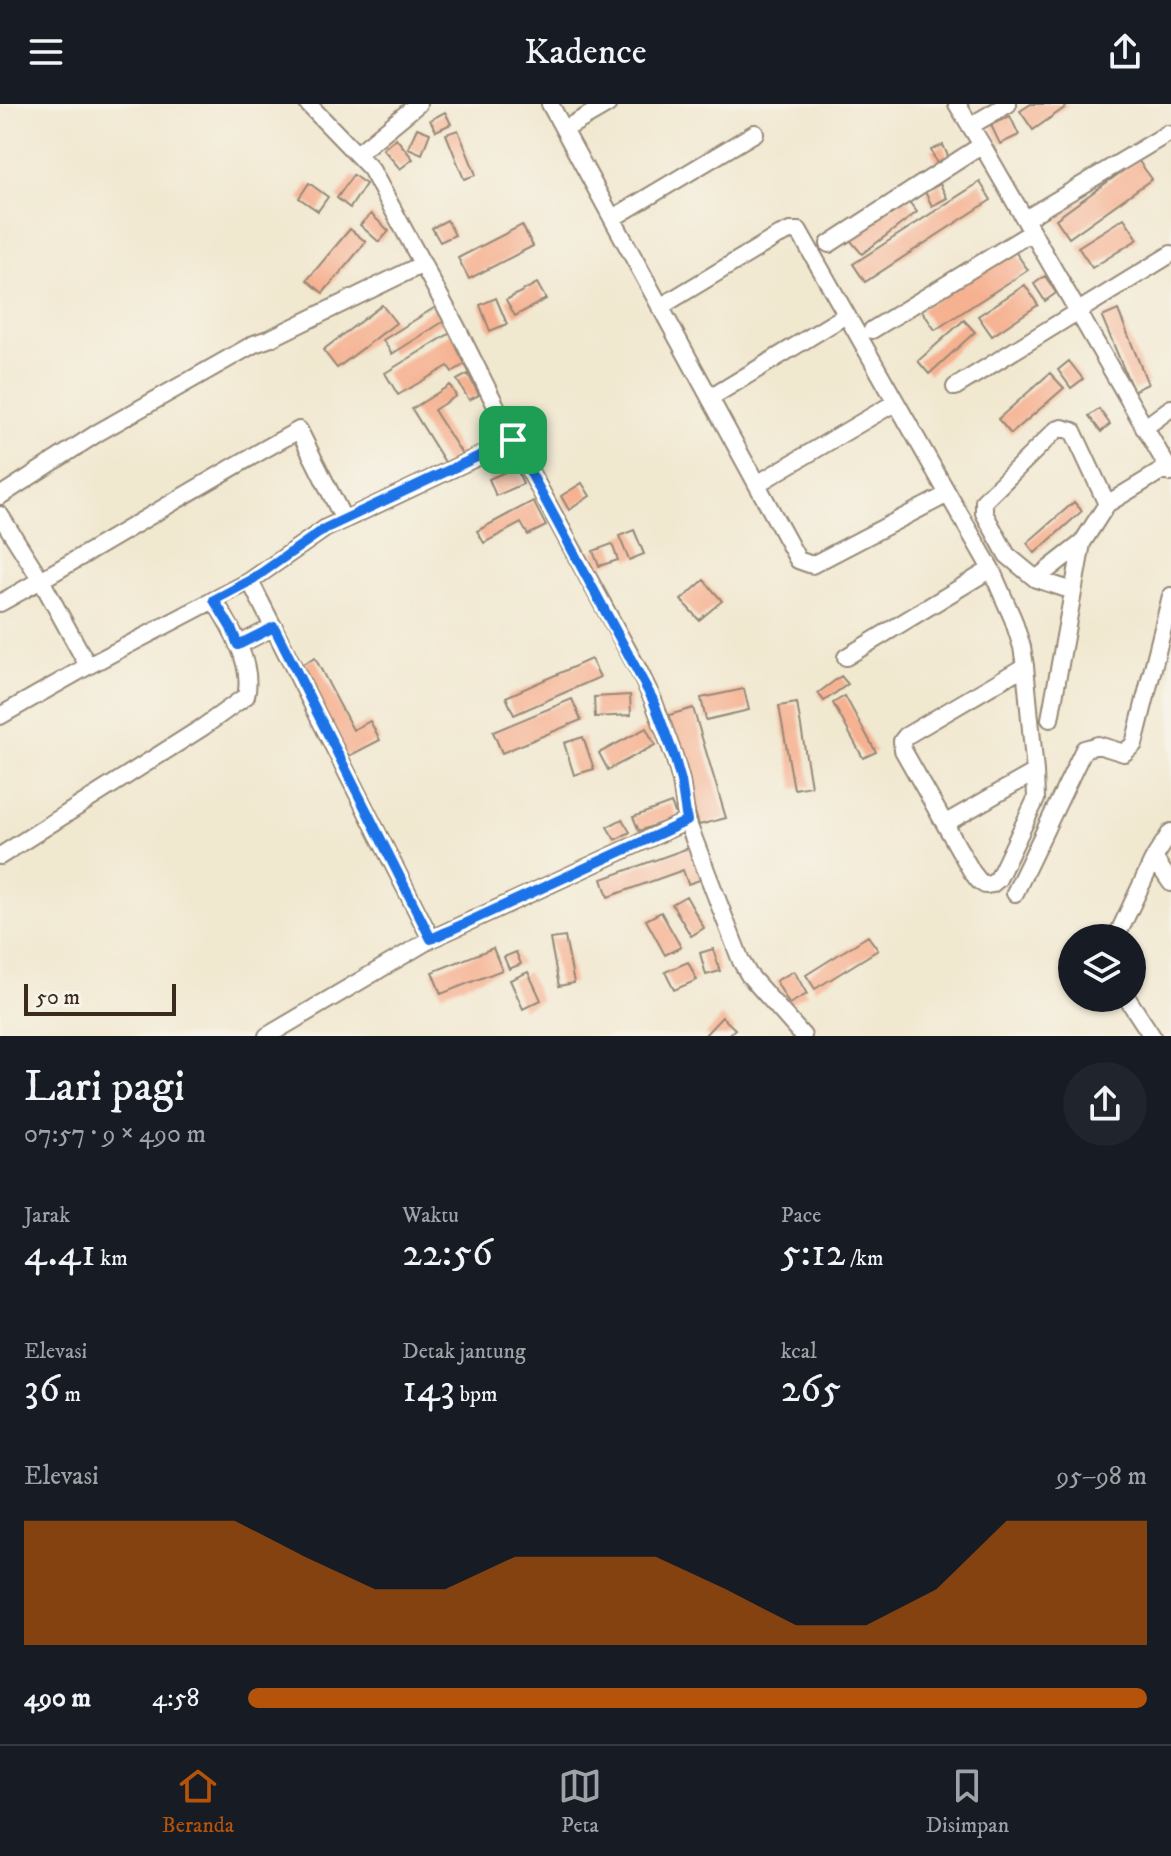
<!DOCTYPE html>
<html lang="id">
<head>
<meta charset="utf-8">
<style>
  body { margin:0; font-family:"IM FELL DW Pica",serif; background:#20242c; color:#f1f3f6; height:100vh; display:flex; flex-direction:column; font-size:30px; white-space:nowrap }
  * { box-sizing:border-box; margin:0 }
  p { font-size:26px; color:#9ea1a6 }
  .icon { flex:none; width:44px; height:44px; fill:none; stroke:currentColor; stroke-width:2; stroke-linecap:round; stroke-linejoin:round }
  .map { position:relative; height:932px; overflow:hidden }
  .drawer { display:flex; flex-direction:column; background:#171b24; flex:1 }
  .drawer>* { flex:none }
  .fabs { position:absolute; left:1058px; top:820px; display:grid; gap:16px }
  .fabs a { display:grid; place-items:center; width:88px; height:88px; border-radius:50%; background:#171b24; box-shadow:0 2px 6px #0004; font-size:40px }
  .scale { position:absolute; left:24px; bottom:20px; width:152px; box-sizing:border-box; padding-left:8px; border:4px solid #3b2a1e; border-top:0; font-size:22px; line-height:28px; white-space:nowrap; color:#3b2a1e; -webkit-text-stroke:6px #f7f3e8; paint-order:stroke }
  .pin { position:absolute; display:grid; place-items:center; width:68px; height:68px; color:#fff; margin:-34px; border-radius:16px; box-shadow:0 4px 12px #0006 }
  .round { display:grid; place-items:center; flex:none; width:84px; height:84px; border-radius:42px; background:#20242c }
  .summary { display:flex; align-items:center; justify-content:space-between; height:136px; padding:0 24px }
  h1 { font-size:44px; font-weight:600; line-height:60px }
  .figures { display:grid; grid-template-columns:repeat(3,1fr); gap:12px; height:136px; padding:8px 24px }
  .figures div { display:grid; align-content:center }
  .figures b { font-size:40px; font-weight:600 }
  .figures small { font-size:22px; font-weight:400 }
  .figures p { font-size:22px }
  .chart { height:224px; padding:16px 24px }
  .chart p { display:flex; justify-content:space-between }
  .chart svg { width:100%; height:144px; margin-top:8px; fill:#b45309; opacity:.7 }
  ul { padding:0 24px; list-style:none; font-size:26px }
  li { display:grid; grid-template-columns:128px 96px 1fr; align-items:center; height:60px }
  li i { height:20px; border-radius:10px; background:#b45309 }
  header { display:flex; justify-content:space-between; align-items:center; height:104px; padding:0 24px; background:#171b24; font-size:36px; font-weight:600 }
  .tabs { display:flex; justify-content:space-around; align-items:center; height:112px; border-top:2px solid #363941; background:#171b24; font-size:22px; color:#9ea1a6 }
  .tabs a { display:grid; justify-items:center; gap:4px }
  .tabs .on { color:#b45309 }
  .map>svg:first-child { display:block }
  .building { fill:#f6b191 }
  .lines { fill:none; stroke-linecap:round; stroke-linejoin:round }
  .street-casing { stroke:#968977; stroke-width:20 }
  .street { stroke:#fff; stroke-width:16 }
  .route-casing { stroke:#fff; stroke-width:16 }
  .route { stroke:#1a73e8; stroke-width:10 }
</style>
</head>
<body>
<header><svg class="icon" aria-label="menu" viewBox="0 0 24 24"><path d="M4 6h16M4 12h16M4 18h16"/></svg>Kadence<svg class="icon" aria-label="share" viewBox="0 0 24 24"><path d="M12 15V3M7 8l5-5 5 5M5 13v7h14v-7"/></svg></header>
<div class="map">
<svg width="1171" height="932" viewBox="0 0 1171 932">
  <rect width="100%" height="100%" fill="#f7f3e8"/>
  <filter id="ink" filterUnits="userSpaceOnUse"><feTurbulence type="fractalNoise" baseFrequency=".0125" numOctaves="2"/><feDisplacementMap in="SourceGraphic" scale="16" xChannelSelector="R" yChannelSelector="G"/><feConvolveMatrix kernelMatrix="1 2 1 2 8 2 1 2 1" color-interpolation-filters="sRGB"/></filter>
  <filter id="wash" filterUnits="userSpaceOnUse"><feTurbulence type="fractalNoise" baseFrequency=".006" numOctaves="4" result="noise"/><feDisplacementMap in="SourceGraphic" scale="32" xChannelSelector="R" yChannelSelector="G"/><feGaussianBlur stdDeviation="1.8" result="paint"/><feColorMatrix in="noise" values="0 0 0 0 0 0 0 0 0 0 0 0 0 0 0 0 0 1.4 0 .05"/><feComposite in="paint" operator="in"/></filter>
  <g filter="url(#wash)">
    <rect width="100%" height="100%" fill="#f1e8d0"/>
    <g id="blocks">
      <path class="building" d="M1031 0H1070L1033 26 1020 7Z
        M445 8 451 20 436 27 430 16Z
        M1010 12 1019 31 1000 40 991 21Z
        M417 24 430 29 422 50 408 44Z
        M458 26 476 71 464 75 446 30Z
        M396 34 413 55 400 65 383 45Z
        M943 41 949 54 937 60 931 46Z
        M1138 56 1152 75 1069 134 1056 115Z
        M353 71 366 80 350 104 337 94Z
        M980 78 991 96 865 178 853 160Z
        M309 79 328 93 318 107 299 94Z
        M940 80 947 94 932 102 925 88Z
        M906 94 917 108 862 150 850 136Z
        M371 110 389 127 379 138 360 121Z
        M1124 114 1138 135 1092 164 1078 143Z
        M447 116 455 131 440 138 432 124Z
        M522 121 533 142 469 175 458 154Z
        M350 125 366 138 323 189 307 176Z
        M1014 146 1028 166 935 226 921 205Z
        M1045 172 1056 189 1045 197 1034 180Z
        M537 179 546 195 515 212 506 196Z
        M1025 181 1038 201 992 232 978 212Z
        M496 194 507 220 490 227 480 201Z
        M382 201 396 219 337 264 323 246Z
        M437 202 446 216 392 250 383 236Z
        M1118 206 1148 280 1133 287 1102 213Z
        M964 216 975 228 929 270 918 257Z
        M454 227 470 257 452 268 448 262 398 291 385 269Z
        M1069 257 1083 275 1071 284 1058 266Z
        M1050 269 1064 284 1011 330 998 315Z
        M468 270 479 291 469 296 457 276Z
        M450 281 456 292 434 306 464 353 448 363 412 305Z
        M1099 305 1110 320 1101 328 1089 312Z
        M516 363 523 380 496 392 489 375Z
        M582 379 590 392 569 406 561 392Z
        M533 397 546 422 528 431 521 419 484 439 477 427Z
        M1074 398 1082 407 1035 449 1027 439Z
        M634 426 644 450 629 456 619 432Z
        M612 440 618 456 599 462 593 447Z
        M704 476 722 497 699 516 681 496Z
        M315 554 353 626 370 617 380 636 349 652 348 650 344 653 296 563Z
        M591 555 600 573 514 611 506 593Z
        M841 572 848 580 824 597 818 589Z
        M744 585 749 606 706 616 701 594Z
        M630 591 631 611 595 613 594 593Z
        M845 592 876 648 863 654 833 599Z
        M572 595 581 616 502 649 493 628Z
        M797 599 811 682 794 685 779 602Z
        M693 604 726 714 699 721 666 612Z
        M646 624 655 641 608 666 599 649Z
        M583 633 594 665 574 671 564 639Z
        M671 699 677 713 639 727 633 713Z
        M622 715 630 728 615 736 607 723Z
        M691 743 703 775 688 780 683 766 608 793 602 775Z
        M686 792 704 824 691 832 672 800Z
        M661 808 681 843 665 851 646 816Z
        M868 832 878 846 815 885 806 871Z
        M565 833 574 879 559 882 550 835Z
        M493 844 502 866 441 890 432 868Z
        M713 845 720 867 706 871 700 849Z
        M516 848 521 860 509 865 504 853Z
        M688 858 697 876 674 886 665 868Z
        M794 867 807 890 789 900 776 877Z
        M528 868 541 896 523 905 510 876Z
        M722 913 735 925 728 932H704Z"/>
    </g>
  </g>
  <g filter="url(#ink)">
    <use href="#blocks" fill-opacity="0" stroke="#968977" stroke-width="2"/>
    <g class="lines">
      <defs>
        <path id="street" d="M308 0 371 65 456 222 513 336 639 567 653 596 674 652 681 677 687 717 741 857 749 871 803 932
          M550 0 798 456 812 461 948 390 991 465 1013 515 1022 543 1025 562 1035 668 1036 695 998 775 992 780 985 781 979 777 972 768 903 646 902 637 906 632 1025 562
          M957 0 982 41 1171 369
          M970 22 1008 0
          M565 25 608 0
          M357 50 418 0
          M613 114 755 29
          M1025 115 1167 30
          M829 140 982 41
          M660 203 776 133 790 127H799L948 390
          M872 226 1032 128
          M955 283 1171 150
          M710 294 846 211
          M1144 324 1171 304
          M757 380 896 298
          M0 392 99 328 254 240 271 234 423 160
          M0 411 41 476 88 562 250 477 326 424 344 416 299 326C198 381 101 443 0 499
          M344 416 513 336
          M1036 475 1082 439
          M250 477 431 835
          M1073 487 1036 475 1007 451 984 409V397L1056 326 1062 324 1073 327 1107 400
          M238 541 274 523
          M846 553 991 465
          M0 612 88 562
          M1050 615 1082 439 1107 400 1168 363
          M946 719 1035 668
          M0 752 203 623 246 592C254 561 230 521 214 496
          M1154 754 1171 779
          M1015 789 1084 645 1098 641 1124 649 1134 640 1171 492
          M1116 834 1154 754 1171 728
          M1127 894 1152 932
          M267 932 431 835 687 717"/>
      </defs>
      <use href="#street" class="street-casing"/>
      <use href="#street" class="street"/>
    </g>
  </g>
  <g class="lines" filter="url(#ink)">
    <defs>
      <path id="route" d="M513 336 653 596 674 652 681 677 687 717 431 835 274 523 238 541 231 524 214 496 250 477 326 424Z"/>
    </defs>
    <use href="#route" class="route-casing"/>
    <use href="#route" class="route"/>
  </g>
</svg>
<div class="fabs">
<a><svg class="icon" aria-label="layers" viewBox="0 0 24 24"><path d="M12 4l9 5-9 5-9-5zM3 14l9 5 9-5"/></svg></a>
</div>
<div class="scale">50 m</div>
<div class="pin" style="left:513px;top:336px;background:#1e9e55"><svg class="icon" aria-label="arrive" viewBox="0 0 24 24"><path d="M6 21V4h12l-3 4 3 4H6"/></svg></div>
</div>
<section class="drawer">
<div class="summary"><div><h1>Lari pagi</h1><p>07:57 · 9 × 490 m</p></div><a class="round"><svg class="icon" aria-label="share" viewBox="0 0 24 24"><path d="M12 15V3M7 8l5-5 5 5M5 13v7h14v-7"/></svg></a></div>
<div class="figures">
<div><p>Jarak</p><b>4.41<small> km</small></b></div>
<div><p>Waktu</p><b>22:56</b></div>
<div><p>Pace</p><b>5:12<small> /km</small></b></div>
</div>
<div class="figures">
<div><p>Elevasi</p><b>36<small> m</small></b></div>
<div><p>Detak jantung</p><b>143<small> bpm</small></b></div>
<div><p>kcal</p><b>265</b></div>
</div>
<div class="chart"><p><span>Elevasi</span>95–98 m</p>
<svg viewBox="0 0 160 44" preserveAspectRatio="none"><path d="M0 44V6L10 6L20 6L30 6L40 17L50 27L60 27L70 17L80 17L90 17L100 27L110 38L120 38L130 27L140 6L150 6L160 6V44z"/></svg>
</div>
<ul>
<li><b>490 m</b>4:58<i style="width:100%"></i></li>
</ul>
</section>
<nav class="tabs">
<a class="on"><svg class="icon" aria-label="home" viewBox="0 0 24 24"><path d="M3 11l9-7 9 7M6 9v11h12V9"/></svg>Beranda</a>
<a><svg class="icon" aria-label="map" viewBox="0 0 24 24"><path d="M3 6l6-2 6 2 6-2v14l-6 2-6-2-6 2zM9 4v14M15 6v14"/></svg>Peta</a>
<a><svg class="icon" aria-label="saved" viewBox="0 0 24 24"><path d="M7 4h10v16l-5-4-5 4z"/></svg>Disimpan</a>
</nav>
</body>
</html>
